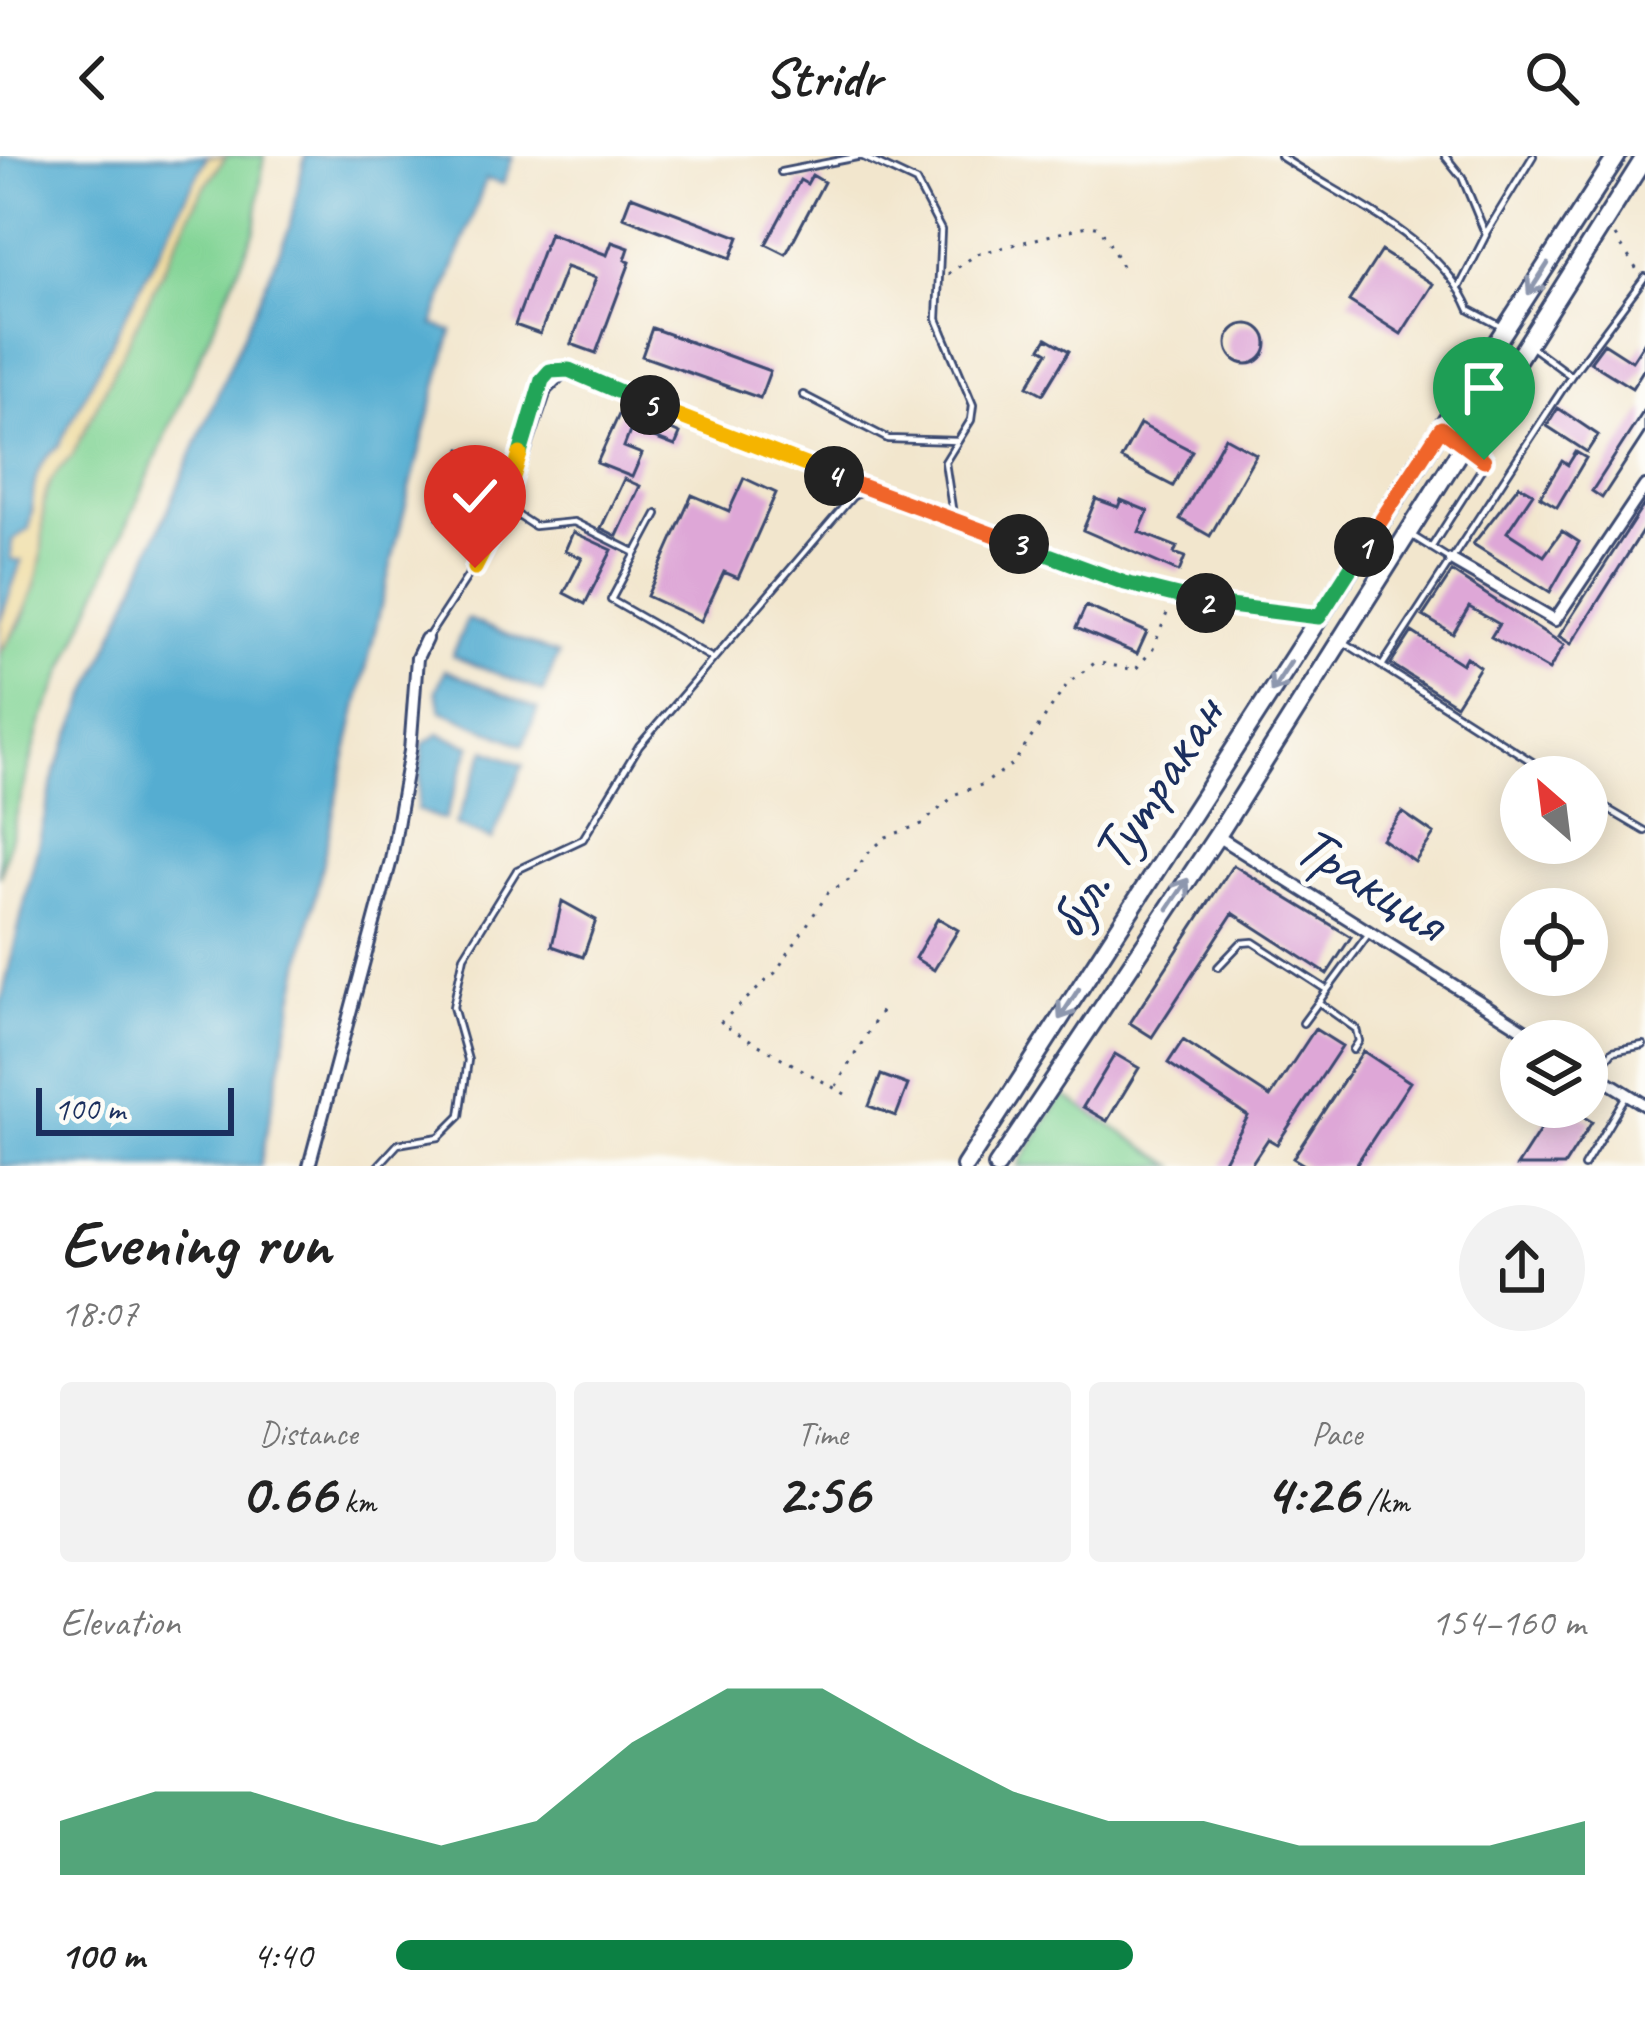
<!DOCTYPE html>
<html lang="en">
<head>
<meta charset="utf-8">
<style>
  body { margin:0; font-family:Caveat,sans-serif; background:#f2f2f2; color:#222; height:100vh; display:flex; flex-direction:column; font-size:45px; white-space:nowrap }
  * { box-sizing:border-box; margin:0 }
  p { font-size:39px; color:#767676 }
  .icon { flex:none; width:66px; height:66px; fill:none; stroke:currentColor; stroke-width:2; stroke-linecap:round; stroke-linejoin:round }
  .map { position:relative; height:1010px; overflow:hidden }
  .side { display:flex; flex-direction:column; background:#fff; flex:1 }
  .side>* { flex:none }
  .needle { width:78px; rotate:332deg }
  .tools { position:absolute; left:1500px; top:600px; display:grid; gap:24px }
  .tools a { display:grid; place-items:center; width:108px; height:108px; border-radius:50%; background:#fff; box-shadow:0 6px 30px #0003; font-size:60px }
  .scale { position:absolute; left:36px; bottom:30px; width:198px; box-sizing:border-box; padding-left:12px; border:6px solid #1b2f5e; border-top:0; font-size:33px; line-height:42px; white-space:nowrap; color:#1b2f5e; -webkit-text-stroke:9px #fdfcf7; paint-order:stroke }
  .pin { position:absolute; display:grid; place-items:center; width:102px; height:102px; color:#fff; margin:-123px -51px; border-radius:50% 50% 50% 0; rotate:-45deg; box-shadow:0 0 12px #0007 }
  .pin .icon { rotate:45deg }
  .km { position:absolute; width:60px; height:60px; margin:-30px; border-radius:50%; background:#222; color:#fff; font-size:33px; line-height:60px; text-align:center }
  .round { display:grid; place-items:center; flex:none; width:126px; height:126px; border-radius:63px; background:#f2f2f2 }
  .headline { display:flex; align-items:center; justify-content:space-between; height:204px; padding:0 60px }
  h1 { font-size:66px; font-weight:700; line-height:90px }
  .metrics { display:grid; grid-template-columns:repeat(3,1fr); gap:18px; height:204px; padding:12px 60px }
  .metrics div { display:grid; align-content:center; border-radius:12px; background:#f2f2f2; text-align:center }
  .metrics b { font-size:60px; font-weight:700 }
  .metrics small { font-size:33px; font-weight:400 }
  .metrics p { font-size:33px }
  .chart { height:336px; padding:24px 60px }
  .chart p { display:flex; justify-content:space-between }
  .chart svg { width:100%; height:216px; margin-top:12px; fill:#0b8043; opacity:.7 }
  ul { padding:0 60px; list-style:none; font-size:39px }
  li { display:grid; grid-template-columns:192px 144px 1fr; align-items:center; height:90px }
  li i { height:30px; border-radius:15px; background:#0b8043 }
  header { display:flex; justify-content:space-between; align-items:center; height:156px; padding:0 60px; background:#fff; font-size:54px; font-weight:700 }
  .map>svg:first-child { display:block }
  .green { fill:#82d495; stroke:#4e827a; stroke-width:3 }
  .sand { fill:#eeda9e; stroke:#84847e; stroke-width:3 }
  .water { fill:#54add1; stroke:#386e98; stroke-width:3 }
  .building { fill:#dea7d7 }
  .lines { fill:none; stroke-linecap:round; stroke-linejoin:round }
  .lane-casing { stroke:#3b4a6f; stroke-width:10 }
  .street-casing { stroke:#3b4a6f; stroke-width:16 }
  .primary-casing { stroke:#3b4a6f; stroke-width:22 }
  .path { stroke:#3b4a6f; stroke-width:3; stroke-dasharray:3 9; stroke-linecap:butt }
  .lane { stroke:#fff; stroke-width:4.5 }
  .street { stroke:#fff; stroke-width:10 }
  .primary { stroke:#fff; stroke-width:16 }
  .oneway { stroke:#8d97ae }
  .split-1-casing { stroke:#fff; stroke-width:24 }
  .split-2-casing { stroke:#fff; stroke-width:24 }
  .split-3-casing { stroke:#fff; stroke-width:24 }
  .split-4-casing { stroke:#fff; stroke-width:24 }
  .split-5-casing { stroke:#fff; stroke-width:24 }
  .split-6-casing { stroke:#fff; stroke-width:24 }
  .split-7-casing { stroke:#fff; stroke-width:24 }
  .split-1 { stroke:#f0652b; stroke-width:15 }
  .split-2 { stroke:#22a559; stroke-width:15 }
  .split-3 { stroke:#22a559; stroke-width:15 }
  .split-4 { stroke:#f0652b; stroke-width:15 }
  .split-5 { stroke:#f5b400; stroke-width:15 }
  .split-6 { stroke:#22a559; stroke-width:15 }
  .split-7 { stroke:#f5b400; stroke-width:15 }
  .labels { text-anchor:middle; stroke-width:10; stroke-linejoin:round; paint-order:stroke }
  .street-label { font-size:60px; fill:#1b2f5e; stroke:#fdfcf7 }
</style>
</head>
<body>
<header><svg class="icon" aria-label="back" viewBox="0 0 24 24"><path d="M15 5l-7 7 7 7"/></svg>Stridr<svg class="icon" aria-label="search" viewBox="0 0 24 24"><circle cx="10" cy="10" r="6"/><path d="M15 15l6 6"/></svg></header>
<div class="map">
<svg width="1645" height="1010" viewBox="0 0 1645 1010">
  <rect width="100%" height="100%" fill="#fdfcf7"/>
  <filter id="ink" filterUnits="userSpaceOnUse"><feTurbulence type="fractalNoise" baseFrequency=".00833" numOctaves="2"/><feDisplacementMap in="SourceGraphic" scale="24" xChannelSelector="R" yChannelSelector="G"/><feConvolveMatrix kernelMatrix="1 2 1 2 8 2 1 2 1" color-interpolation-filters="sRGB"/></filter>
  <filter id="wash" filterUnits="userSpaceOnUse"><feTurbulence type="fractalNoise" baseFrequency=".004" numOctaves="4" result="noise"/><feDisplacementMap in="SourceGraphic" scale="48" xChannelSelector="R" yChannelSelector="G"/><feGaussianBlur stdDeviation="2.7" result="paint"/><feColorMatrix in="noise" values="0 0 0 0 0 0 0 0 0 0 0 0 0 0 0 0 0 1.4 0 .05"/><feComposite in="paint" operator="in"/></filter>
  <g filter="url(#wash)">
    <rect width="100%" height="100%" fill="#f2e6cd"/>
    <path class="green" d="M226 0H264L255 74 41 567 0 721V496L23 465 41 402 44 331 72 299 200 38Z
      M1063 939 1175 1010H1018Z"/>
    <path class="sand" d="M207 0H226L200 38 72 300C32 336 47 355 41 402 36 437 21 468 0 496V465L21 406 11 403 12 384 33 355C29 324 35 309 59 289Z"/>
    <path class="water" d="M0 0H207L59 289C27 316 36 336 29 373L12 384 11 403 21 405 0 465Z
      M305 0H513L503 28 486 23 433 169 452 175C375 451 316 729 260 1010H0V851L56 613 289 73Z
      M467 463 558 499 543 536 452 500Z
      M445 514 538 553 523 589 442 555 436 535Z
      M439 578 471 590 444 664 417 654 423 588Z
      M486 594 523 609 492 684 455 669Z"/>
    <g id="blocks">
      <path class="building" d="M812 19 824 26 786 98 766 88 800 24 807 28Z
        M631 40 739 81 731 102 623 61Z
        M549 77 607 99 612 86 629 92 625 104 630 106 596 197 571 188 596 122 566 111 540 178 515 169Z
        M1381 95 1433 128 1401 178 1349 145Z
        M1227 188a20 20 0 1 1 40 0a20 20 0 1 1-40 0Z
        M652 172 770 215 760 242 642 200Z
        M1047 182 1069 195 1043 238 1028 230 1048 196 1041 192Z
        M1645 185V211L1632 232 1590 206 1604 187 1632 205Z
        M622 252 680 278 675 290 631 273 624 291 642 298 632 321 597 307Z
        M1558 252 1598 279 1587 296 1547 270Z
        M1645 253V276L1602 342 1592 335Z
        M1140 268 1192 295 1173 330 1121 303Z
        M1225 281 1256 298 1210 380 1180 363Z
        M461 293 474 297 457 369 437 362Z
        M1576 296 1586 302 1557 351 1540 341 1562 305 1568 309Z
        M744 322 776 337 738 422 724 416 701 465 647 440 692 339 729 355Z
        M624 323 640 330 617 380 601 372Z
        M1519 329 1533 337 1507 376 1544 400 1562 375 1579 386 1550 436 1473 388Z
        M1096 343 1118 351 1121 344 1148 355 1139 376 1177 391 1174 397 1185 401 1179 416 1083 374Z
        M1645 347V371L1571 488 1559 480Z
        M573 376 612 394 585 448 564 437 582 402 565 395Z
        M1452 416 1564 489 1549 514 1491 481 1499 468 1469 451 1453 478 1423 460Z
        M1086 450 1147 476 1137 498 1076 472Z
        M1412 476 1462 508 1466 501 1480 511 1456 549 1391 508Z
        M1402 656 1434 678 1415 706 1382 683Z
        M1233 709 1351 781 1327 818 1233 757 1152 881 1130 867Z
        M562 745 596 764 583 801 552 790Z
        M938 762 958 774 934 814 915 802Z
        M1315 873 1342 890 1277 988 1268 983 1250 1010H1221L1248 960 1168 907 1183 884 1270 941Z
        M1363 895 1410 926 1355 1010H1306L1293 1002Z
        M1115 898 1139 912 1107 965 1083 951Z
        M881 919 908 929 896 960 869 950Z
        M1555 951H1568L1592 966 1564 1010H1517Z"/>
    </g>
  </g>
  <g filter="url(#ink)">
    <use href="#blocks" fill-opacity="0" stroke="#3b4a6f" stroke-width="3"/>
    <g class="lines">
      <defs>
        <path id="lane" d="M861 0 916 26 941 74 937 163 973 249 971 264 945 306 954 365
          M1280 0C1343 42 1441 83 1470 154L1500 170
          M1445 0 1462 21 1486 79 1460 130
          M781 16 862 0
          M1486 77 1533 0
          M569 214 548 235 508 353 534 370 574 366 636 397
          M1571 220 1645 121
          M803 239 888 283 958 285
          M657 358 611 444 712 502
          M1411 379 1451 404 1571 220 1529 189
          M1431 392 1484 309 1482 299 1468 289
          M428 481 490 386 542 224 550 215 569 214 867 332
          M1344 486 1556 621
          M1382 510 1451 404
          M1587 641 1645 675
          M1218 811 1241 787 1253 786 1327 834
          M1321 848 1356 873 1359 885 1353 894
          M1303 867 1367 780
          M1595 918 1613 895 1643 889
          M378 1010 398 988 439 981 460 960 468 904 453 851 464 800 517 714 583 683 639 590 852 341 867 332C1014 386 1156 448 1313 460
          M1584 1010 1627 938"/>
        <path id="street" d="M1451 404 1555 464 1645 330
          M1217 680 1542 885
          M1587 913 1645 949
          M309 1010 391 704 410 595 417 502 426 483"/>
        <path id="primary" d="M965 1010 1617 0
          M997 1010 1217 680 1645 1"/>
      </defs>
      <use href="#lane" class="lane-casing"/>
      <use href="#street" class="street-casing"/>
      <use href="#primary" class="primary-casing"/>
      <path class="path" d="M1615 80 1639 117
        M948 118 977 98 1091 69 1100 71 1122 110
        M836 930 881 855
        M845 938 720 867 775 817 828 737 852 722 865 700 886 681 922 668 956 638 984 628 1014 607 1068 527 1096 506 1135 514 1153 493 1171 447"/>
      <use href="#lane" class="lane"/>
      <use href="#street" class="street"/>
      <use href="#primary" class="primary"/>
    </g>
    <defs><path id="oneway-shaft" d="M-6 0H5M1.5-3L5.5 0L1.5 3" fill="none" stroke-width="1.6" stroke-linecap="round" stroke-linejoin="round" transform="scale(3)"/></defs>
    <g class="oneway">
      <use href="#oneway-shaft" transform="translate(1538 123) rotate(123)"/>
      <use href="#oneway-shaft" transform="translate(1281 521) rotate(123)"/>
      <use href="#oneway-shaft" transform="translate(1178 738) rotate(-56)"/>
      <use href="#oneway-shaft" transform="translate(1069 848) rotate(123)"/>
    </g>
  </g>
  <g class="lines" filter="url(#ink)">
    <defs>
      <path id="split-1" d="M1364 391 1441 272 1484 304"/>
      <path id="split-2" d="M1206 447 1319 461 1364 391"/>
      <path id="split-3" d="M1019 388 1125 427 1206 447"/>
      <path id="split-4" d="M834 320 1019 388"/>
      <path id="split-5" d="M650 249 834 320"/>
      <path id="split-6" d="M520 298 542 224 550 215 569 214 650 249"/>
      <path id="split-7" d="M475 412 501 361 520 298"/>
    </defs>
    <use href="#split-1" class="split-1-casing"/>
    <use href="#split-2" class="split-2-casing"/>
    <use href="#split-3" class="split-3-casing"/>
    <use href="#split-4" class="split-4-casing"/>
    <use href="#split-5" class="split-5-casing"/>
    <use href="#split-6" class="split-6-casing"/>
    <use href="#split-7" class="split-7-casing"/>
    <use href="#split-1" class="split-1"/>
    <use href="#split-2" class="split-2"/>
    <use href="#split-3" class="split-3"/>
    <use href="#split-4" class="split-4"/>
    <use href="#split-5" class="split-5"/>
    <use href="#split-6" class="split-6"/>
    <use href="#split-7" class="split-7"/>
  </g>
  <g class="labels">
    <g class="street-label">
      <text transform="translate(1134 660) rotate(-57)" y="21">бул. Тутракан</text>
      <text transform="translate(1372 726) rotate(32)" y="21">Тракция</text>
    </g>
  </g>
</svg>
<div class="tools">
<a><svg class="needle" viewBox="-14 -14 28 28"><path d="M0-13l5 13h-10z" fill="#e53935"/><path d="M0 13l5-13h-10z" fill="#767676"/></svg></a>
<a><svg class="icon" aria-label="locate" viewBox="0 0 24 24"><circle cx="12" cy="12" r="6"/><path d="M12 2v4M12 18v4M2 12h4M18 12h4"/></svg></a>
<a><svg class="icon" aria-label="layers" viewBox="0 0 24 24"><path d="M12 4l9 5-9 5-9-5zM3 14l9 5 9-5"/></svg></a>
</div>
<div class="scale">100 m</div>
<div class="pin" style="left:1484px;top:304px;background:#1e9e55"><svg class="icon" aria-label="arrive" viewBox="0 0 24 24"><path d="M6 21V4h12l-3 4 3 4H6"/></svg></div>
<div class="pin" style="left:475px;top:412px;background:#d93025"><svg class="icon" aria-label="check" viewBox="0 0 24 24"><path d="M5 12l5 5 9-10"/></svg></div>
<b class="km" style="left:1364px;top:391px">1</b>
<b class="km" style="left:1206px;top:447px">2</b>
<b class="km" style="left:1019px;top:388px">3</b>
<b class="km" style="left:834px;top:320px">4</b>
<b class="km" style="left:650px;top:249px">5</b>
</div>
<section class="side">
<div class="headline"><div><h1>Evening run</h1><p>18:07</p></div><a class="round"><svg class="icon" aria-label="share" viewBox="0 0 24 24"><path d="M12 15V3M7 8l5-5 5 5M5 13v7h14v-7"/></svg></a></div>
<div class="metrics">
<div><p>Distance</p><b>0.66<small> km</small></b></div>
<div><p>Time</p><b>2:56</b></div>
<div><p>Pace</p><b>4:26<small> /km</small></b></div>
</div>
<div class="chart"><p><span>Elevation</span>154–160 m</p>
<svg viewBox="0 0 160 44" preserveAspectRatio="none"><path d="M0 44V33L10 27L20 27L30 33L40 38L50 33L60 17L70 6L80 6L90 17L100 27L110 33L120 33L130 38L140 38L150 38L160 33V44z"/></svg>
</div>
<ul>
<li><b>100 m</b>4:40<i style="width:62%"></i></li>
</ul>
</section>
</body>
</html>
